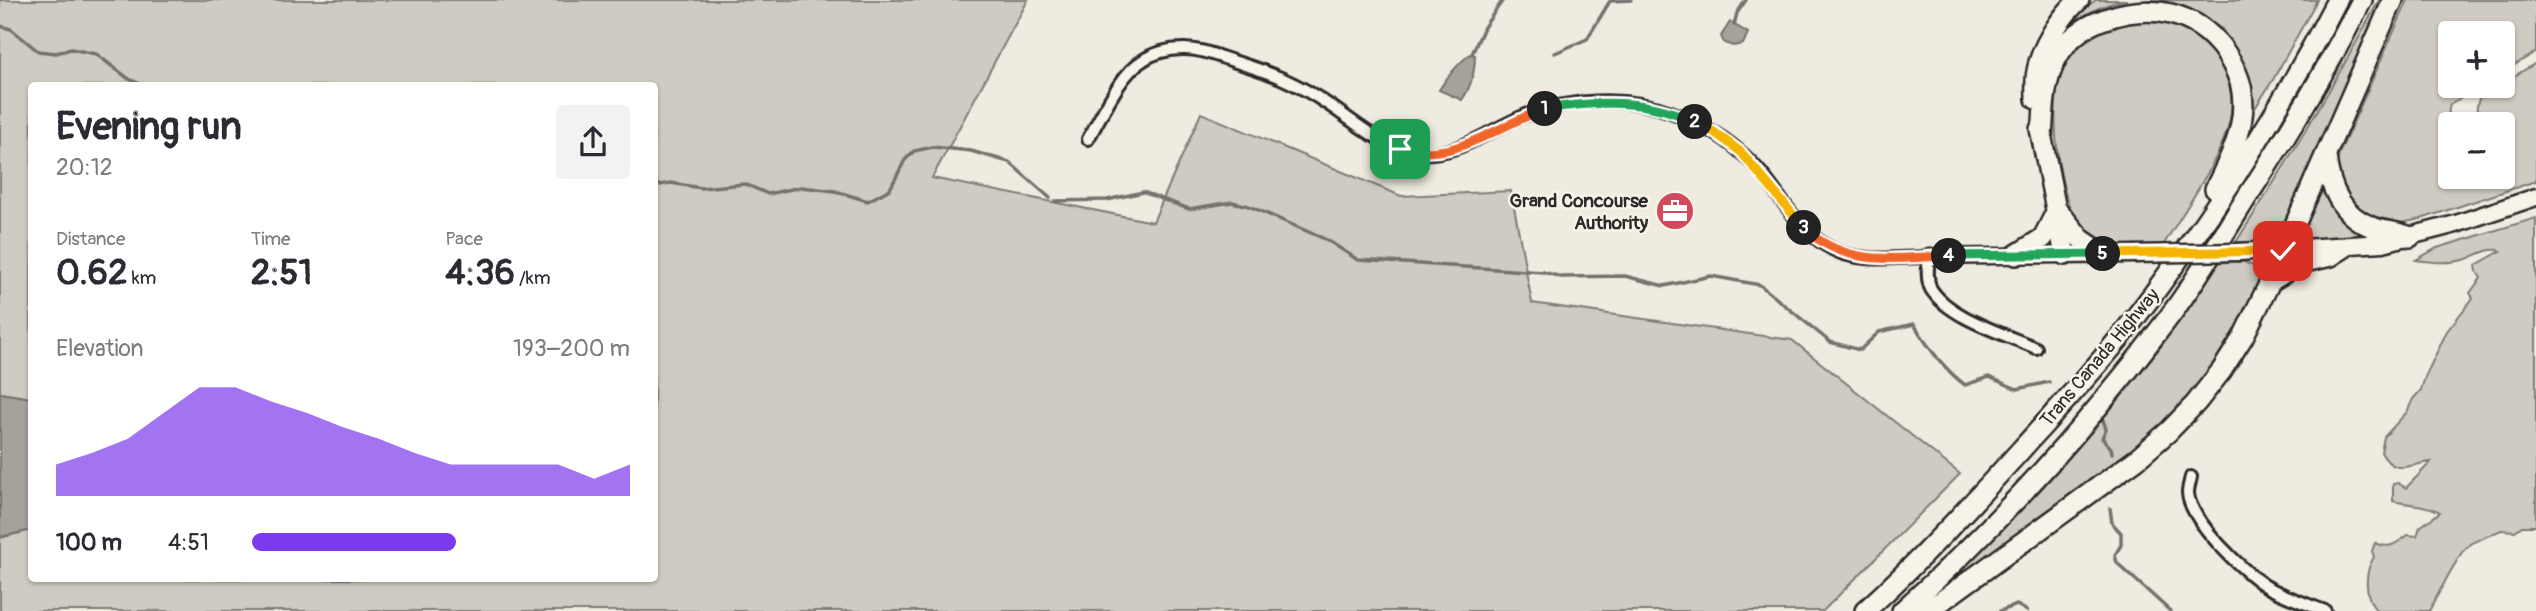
<!DOCTYPE html>
<html lang="en">
<head>
<meta charset="utf-8">
<style>
  body { margin:0; font-family:Pangolin,sans-serif; background:#f2f2f3; color:#2b2b33; height:100vh; display:flex; flex-direction:column; font-size:26px; white-space:nowrap }
  * { box-sizing:border-box; margin:0 }
  p { font-size:23px; color:#7c7c81 }
  .icon { flex:none; width:38px; height:38px; fill:none; stroke:currentColor; stroke-width:2; stroke-linecap:round; stroke-linejoin:round }
  .map { position:relative; flex:1; overflow:hidden }
  .sheet { position:absolute; left:28px; top:82px; width:630px; height:500px; display:flex; flex-direction:column; background:#fff; border-radius:7px; box-shadow:0 2px 5px #0004 }
  .sheet>* { flex:none }
  .fabs { position:absolute; left:2438px; top:21px; display:grid; gap:14px }
  .fabs a { display:grid; place-items:center; width:77px; height:77px; border-radius:7px; background:#fff; box-shadow:0 2px 5px #0004; font-size:35px }
  .pin { position:absolute; display:grid; place-items:center; width:60px; height:60px; color:#fff; margin:-30px; border-radius:14px; box-shadow:0 4px 10px #0006 }
  .km { position:absolute; width:35px; height:35px; margin:-18px; border-radius:50%; background:#222; color:#fff; font-size:19px; line-height:35px; text-align:center }
  .round { display:grid; place-items:center; flex:none; width:74px; height:74px; border-radius:7px; background:#f2f2f3 }
  .headline { display:flex; align-items:center; justify-content:space-between; height:119px; padding:0 28px }
  h1 { font-size:38px; font-weight:800; line-height:52px }
  .figures { display:grid; grid-template-columns:repeat(3,1fr); gap:10px; height:119px; padding:7px 28px }
  .figures div { display:grid; align-content:center }
  .figures b { font-size:35px; font-weight:800 }
  .figures small { font-size:19px; font-weight:400 }
  .figures p { font-size:19px }
  .chart { height:196px; padding:14px 28px }
  .chart p { display:flex; justify-content:space-between }
  .chart svg { width:100%; height:126px; margin-top:7px; fill:#7c3aed; opacity:.7 }
  ul { padding:0 28px; list-style:none; font-size:23px }
  li { display:grid; grid-template-columns:112px 84px 1fr; align-items:center; height:52px }
  li i { height:18px; border-radius:9px; background:#7c3aed }
  .map>svg:first-child { display:block }
  .green { fill:#cfcbc2; stroke:#7d7b76; stroke-width:2 }
  .water { fill:#a4a29a; stroke:#74726e; stroke-width:2 }
  .lines { fill:none; stroke-linecap:round; stroke-linejoin:round }
  .stream { stroke:#74726e; stroke-width:3.5 }
  .minor-casing { stroke:#2b2b2b; stroke-width:16 }
  .tertiary-casing { stroke:#2b2b2b; stroke-width:19 }
  .secondary-casing { stroke:#2b2b2b; stroke-width:21 }
  .motorway-casing { stroke:#2b2b2b; stroke-width:24 }
  .minor { stroke:#f7f3e8; stroke-width:10 }
  .tertiary { stroke:#f7f3e8; stroke-width:14 }
  .secondary { stroke:#f7f3e8; stroke-width:16 }
  .motorway { stroke:#f7f3e8; stroke-width:19 }
  .secondary-bridge-casing { stroke:#2b2b2b; stroke-width:21; stroke-linecap:butt }
  .secondary-bridge { stroke:#f7f3e8; stroke-width:16 }
  .split-1-casing { stroke:#fff; stroke-width:14 }
  .split-2-casing { stroke:#fff; stroke-width:14 }
  .split-3-casing { stroke:#fff; stroke-width:14 }
  .split-4-casing { stroke:#fff; stroke-width:14 }
  .split-5-casing { stroke:#fff; stroke-width:14 }
  .split-6-casing { stroke:#fff; stroke-width:14 }
  .split-1 { stroke:#f0652b; stroke-width:9 }
  .split-2 { stroke:#22a559; stroke-width:9 }
  .split-3 { stroke:#f5b400; stroke-width:9 }
  .split-4 { stroke:#f0652b; stroke-width:9 }
  .split-5 { stroke:#22a559; stroke-width:9 }
  .split-6 { stroke:#f5b400; stroke-width:9 }
  .labels { text-anchor:middle; stroke-width:5; stroke-linejoin:round; paint-order:stroke }
  .poi-label { font-size:19px; font-weight:bold; fill:#2b2b2b; stroke:#f7f3e8; text-anchor:end }
  .street-label { font-size:19px; fill:#2b2b2b; stroke:#f7f3e8 }
</style>
</head>
<body>
<div class="map">
<svg width="2536" height="611" viewBox="0 0 2536 611">
  <rect width="100%" height="100%" fill="#efebe0"/>
  <filter id="ink" filterUnits="userSpaceOnUse"><feTurbulence type="fractalNoise" baseFrequency=".0143" numOctaves="2"/><feDisplacementMap in="SourceGraphic" scale="14" xChannelSelector="R" yChannelSelector="G"/><feConvolveMatrix kernelMatrix="1 2 1 2 8 2 1 2 1" color-interpolation-filters="sRGB"/></filter>
  <g filter="url(#ink)">
    <path class="green" d="M0 0H1028L932 178 1153 222 1201 113 1401 196 1511 191 1532 303 1792 340 1960 474 1823 611H0V538L31 530 32 579H654V86H32L31 398 0 393Z
      M2096 0H2127C2102 4 2086 13 2066 28L2082 10Z
      M2146 0H2317L2274 78 2247 121 2234 51 2222 29 2171 3Z
      M2379 0H2387L2291 220C2273 244 2265 242 2236 242 2287 163 2335 84 2379 0Z
      M2408 0H2536V52L2503 72 2502 33H2450V86H2481L2450 105C2447 113 2449 117 2454 124H2450V177H2502V124H2482C2470 106 2480 87 2502 86L2503 83 2536 63V181L2421 219 2401 223 2384 225 2348 202 2336 165 2339 154Z
      M2154 19C2180 25 2200 34 2216 58 2229 76 2234 97 2230 119 2222 158 2185 209 2164 244 2148 244 2114 249 2101 243 2095 240 2084 232 2080 226 2058 197 2050 116 2059 81 2064 65 2074 47 2087 37 2106 22 2131 22 2154 19Z
      M2323 180 2376 233 2336 239 2297 240Z
      M2536 218V526H2522L2515 531 2501 530 2471 543 2462 552 2449 574 2429 611H2377C2364 598 2364 572 2374 557L2372 551 2375 543C2389 550 2397 543 2408 535L2417 536 2420 527 2440 512C2427 504 2408 505 2393 501V484L2398 483 2406 488 2431 462C2410 464 2394 477 2381 452L2384 437 2407 412 2413 399 2421 390 2425 377 2447 331 2473 298 2470 293 2481 278 2477 272 2476 265 2501 251C2487 246 2476 257 2463 260 2448 264 2431 262 2416 260L2437 248Z
      M2242 261 2256 267 2262 280 2223 360 2158 433 1954 583 1953 580 1955 576 2158 349 2215 263Z"/>
    <path class="water" d="M1730 22 1748 33 1743 44 1733 46 1724 43 1721 36Z
      M1470 54 1475 55C1475 71 1471 87 1462 100L1439 90C1448 75 1458 64 1470 54Z
      M0 393 31 398 32 530 0 537Z"/>
    <g class="lines">
      <path class="stream" d="M1611 1 1631 0
        M1734 25 1737 13 1746 0
        M0 26 11 29 38 51 56 53 71 49 96 54 129 79 145 86
        M1555 53 1587 39 1610 1
        M1472 54 1484 27 1503 0
        M654 186 671 183 701 188 745 184 768 194 801 187 835 191 868 201 890 189 905 160 914 151 933 147 971 151 1009 162 1050 198
        M1055 201 1107 200 1143 192 1189 209 1232 202 1249 206 1327 240 1358 260 1543 272 1561 277 1625 276 1664 286 1711 276 1760 285 1830 342 1860 350 1879 332 1914 324C1927 346 1944 369 1965 385L1989 377 2017 389 2049 382
        M2101 414 2106 429 2102 438 2111 448 2112 453
        M2110 508 2112 523 2121 533V545L2115 555 2117 563 2170 611
        M2000 611 2017 605 2027 611"/>
      <defs>
        <path id="minor" d="M1088 139C1102 116 1119 75 1142 61 1153 53 1169 49 1182 49 1199 48 1217 56 1233 61 1271 73 1296 82 1329 105 1355 122 1384 149 1417 153 1457 157 1486 132 1521 117 1565 99 1626 95 1671 112 1706 125 1738 145 1762 174 1786 204 1806 242 1844 254 1871 262 1901 257 1929 257 1928 267 1926 279 1931 289 1949 318 2005 334 2036 348
          M2191 477C2190 482 2188 488 2188 493 2189 520 2246 575 2269 588 2287 597 2306 604 2325 611"/>
        <path id="tertiary" d="M1929 257 2065 255"/>
        <path id="secondary" d="M2239 252 2383 243 2456 224 2536 197
          M2065 255 2135 254"/>
        <path id="motorway" d="M2036 99C2036 90 2035 80 2037 71 2041 47 2061 16 2079 0
          M2040 129 2065 255
          M2042 139C2044 109 2043 78 2061 51 2073 34 2088 24 2108 18 2151 4 2194 11 2223 49 2232 62 2240 76 2242 92 2247 127 2230 158 2215 189
          M2326 156C2329 186 2341 216 2372 227 2385 232 2397 231 2410 237
          M2060 213 2081 239 2103 254
          M2016 255 2043 238 2057 210
          M2271 281 2300 263 2331 256 2345 247
          M1865 611C1920 561 1970 506 2020 451 2054 413 2090 375 2122 335 2204 230 2276 119 2337 0
          M1902 611C1999 524 2088 425 2166 321 2196 282 2221 238 2247 197 2289 133 2328 68 2362 0
          M1928 611 2137 459 2169 431 2196 403 2222 370 2243 337 2270 282 2393 0"/>
      </defs>
      <use href="#minor" class="minor-casing"/>
      <use href="#tertiary" class="tertiary-casing"/>
      <use href="#secondary" class="secondary-casing"/>
      <use href="#motorway" class="motorway-casing"/>
      <use href="#minor" class="minor"/>
      <use href="#tertiary" class="tertiary"/>
      <use href="#secondary" class="secondary"/>
      <use href="#motorway" class="motorway"/>
      <defs>
        <path id="secondary-bridge" d="M2135 254 2239 252"/>
      </defs>
      <use href="#secondary-bridge" class="secondary-bridge-casing"/>
      <use href="#secondary-bridge" class="secondary-bridge"/>
    </g>
  </g>
  <g class="lines" filter="url(#ink)">
    <defs>
      <path id="split-1" d="M1400 149C1459 162 1493 127 1545 109"/>
      <path id="split-2" d="M1545 109C1596 101 1648 98 1695 122"/>
      <path id="split-3" d="M1695 122 1714 132 1741 152 1804 228"/>
      <path id="split-4" d="M1804 228C1848 269 1895 257 1949 256"/>
      <path id="split-5" d="M1949 256 2103 254"/>
      <path id="split-6" d="M2103 254 2283 251"/>
    </defs>
    <use href="#split-1" class="split-1-casing"/>
    <use href="#split-2" class="split-2-casing"/>
    <use href="#split-3" class="split-3-casing"/>
    <use href="#split-4" class="split-4-casing"/>
    <use href="#split-5" class="split-5-casing"/>
    <use href="#split-6" class="split-6-casing"/>
    <use href="#split-1" class="split-1"/>
    <use href="#split-2" class="split-2"/>
    <use href="#split-3" class="split-3"/>
    <use href="#split-4" class="split-4"/>
    <use href="#split-5" class="split-5"/>
    <use href="#split-6" class="split-6"/>
  </g>
  <defs>
    <symbol id="office-disc" viewBox="-11 -11 22 22"><circle r="9.5" fill="#d1495b" stroke="#f7f3e8"/><path d="M-6-3h4V-5.5h4V-3h4V5H-6ZM-1-4.5V-3h2v-1.5ZM-6 0V1H6V0Z" fill="#fff"/></symbol>
  </defs>
  <g fill-rule="evenodd">
    <use href="#office-disc" x="1653" y="189" width="44" height="44"/>
  </g>
  <g class="labels">
    <g class="poi-label">
      <text x="1648" y="207">Grand Concourse<tspan x="1648" dy="22">Authority</tspan></text>
    </g>
    <g class="street-label">
      <text transform="translate(2099 357) rotate(-50)" y="7">Trans Canada Highway</text>
    </g>
  </g>
</svg>
<div class="fabs">
<a>+</a>
<a>−</a>
</div>
<div class="pin" style="left:1400px;top:149px;background:#1e9e55"><svg class="icon" aria-label="arrive" viewBox="0 0 24 24"><path d="M6 21V4h12l-3 4 3 4H6"/></svg></div>
<div class="pin" style="left:2283px;top:251px;background:#d93025"><svg class="icon" aria-label="check" viewBox="0 0 24 24"><path d="M5 12l5 5 9-10"/></svg></div>
<b class="km" style="left:1545px;top:109px">1</b>
<b class="km" style="left:1695px;top:122px">2</b>
<b class="km" style="left:1804px;top:228px">3</b>
<b class="km" style="left:1949px;top:256px">4</b>
<b class="km" style="left:2103px;top:254px">5</b>
<section class="sheet">
<div class="headline"><div><h1>Evening run</h1><p>20:12</p></div><a class="round"><svg class="icon" aria-label="share" viewBox="0 0 24 24"><path d="M12 15V3M7 8l5-5 5 5M5 13v7h14v-7"/></svg></a></div>
<div class="figures">
<div><p>Distance</p><b>0.62<small> km</small></b></div>
<div><p>Time</p><b>2:51</b></div>
<div><p>Pace</p><b>4:36<small> /km</small></b></div>
</div>
<div class="chart"><p><span>Elevation</span>193–200 m</p>
<svg viewBox="0 0 160 44" preserveAspectRatio="none"><path d="M0 44V33L10 29L20 24L30 15L40 6L50 6L60 11L70 15L80 20L90 24L100 29L110 33L120 33L130 33L140 33L150 38L160 33V44z"/></svg>
</div>
<ul>
<li><b>100 m</b>4:51<i style="width:54%"></i></li>
</ul>
</section>
</div>
</body>
</html>
